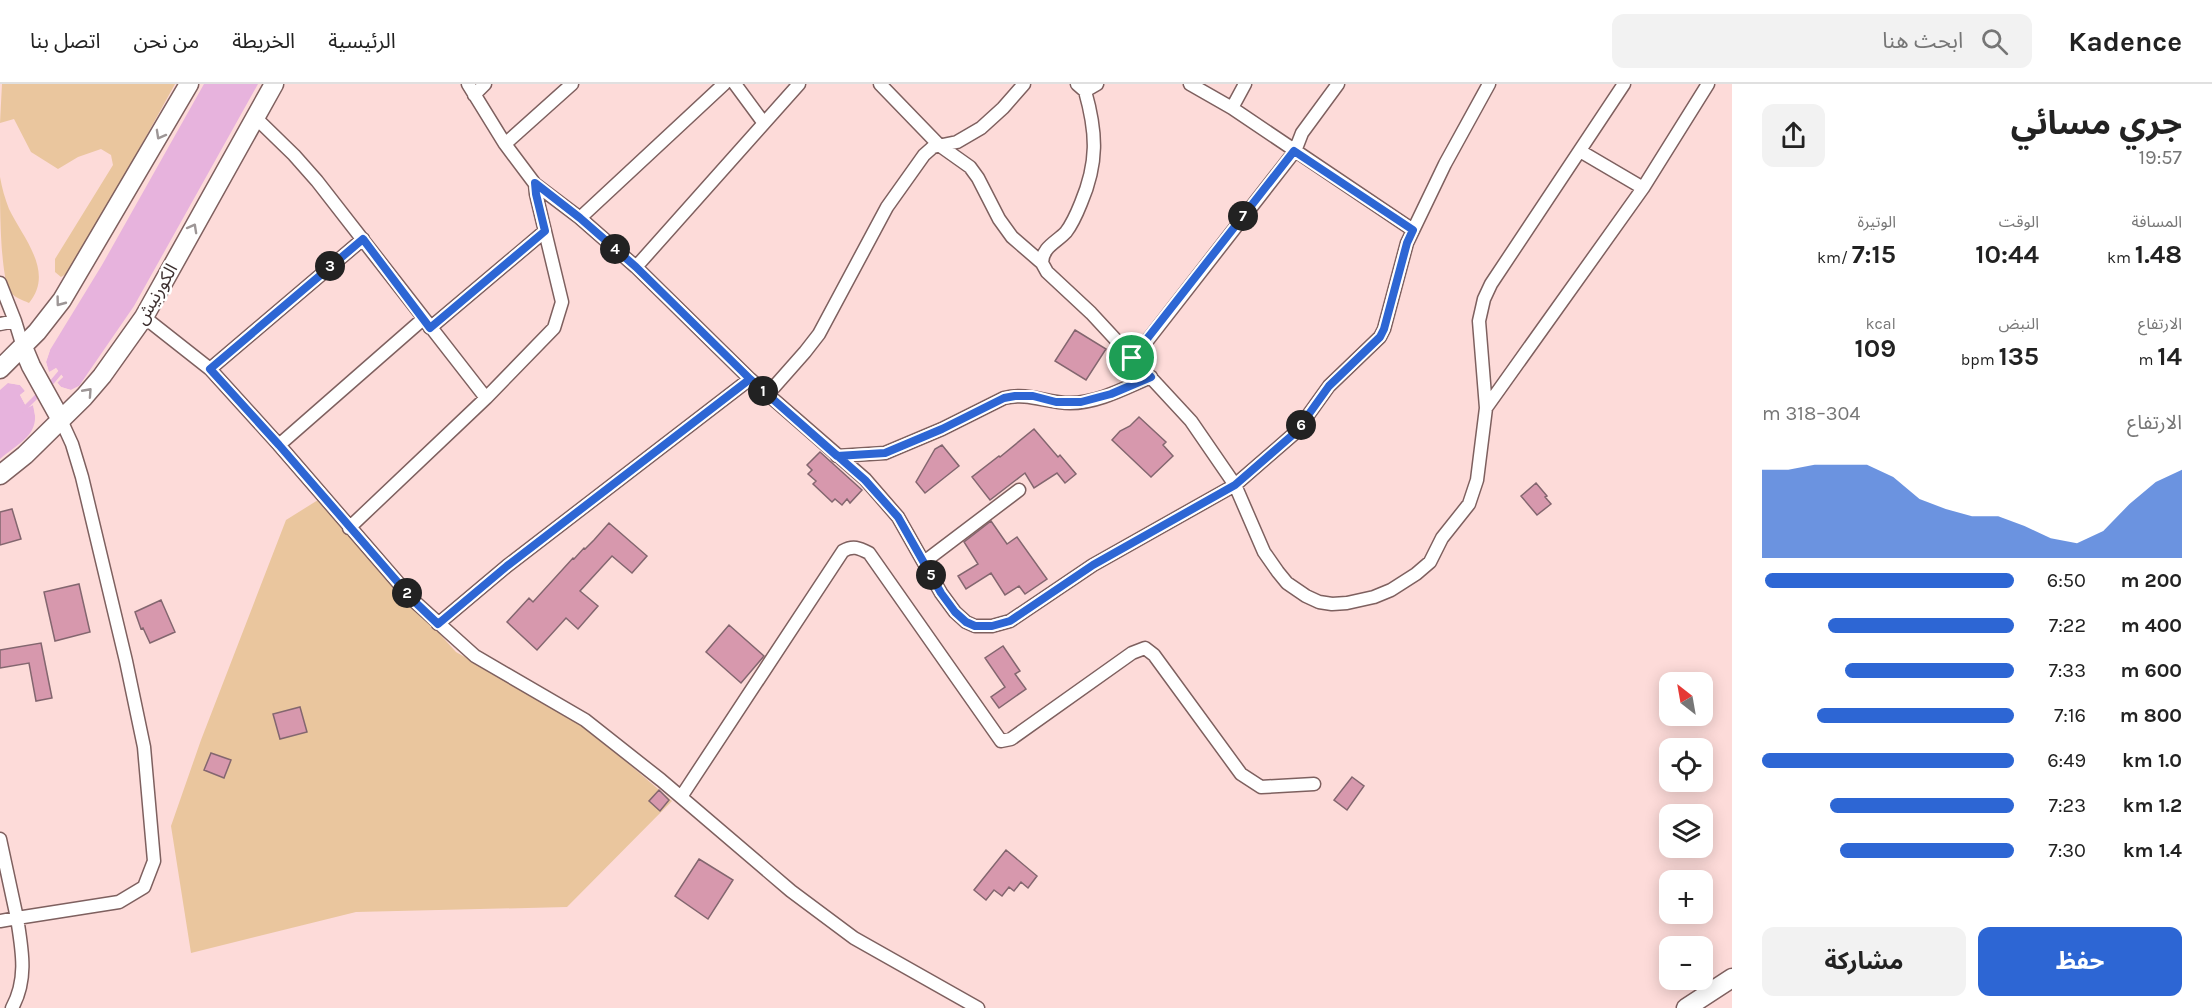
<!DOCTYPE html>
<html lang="ar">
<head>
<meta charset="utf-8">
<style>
  body { margin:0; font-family:Karla,"Noto Sans Arabic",sans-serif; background:#f2f2f2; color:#222; direction:rtl; height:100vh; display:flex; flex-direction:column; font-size:22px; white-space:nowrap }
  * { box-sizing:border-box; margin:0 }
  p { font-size:20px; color:#767676 }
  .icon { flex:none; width:33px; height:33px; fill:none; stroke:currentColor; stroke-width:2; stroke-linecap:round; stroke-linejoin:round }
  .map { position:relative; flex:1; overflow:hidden; direction:ltr }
  .sheet { display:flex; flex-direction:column; background:#fff; width:480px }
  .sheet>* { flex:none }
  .needle { width:39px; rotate:329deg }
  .buttons { position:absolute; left:1659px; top:588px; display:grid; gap:12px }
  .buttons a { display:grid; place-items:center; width:54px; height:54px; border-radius:12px; background:#fff; box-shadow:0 3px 15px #0003; font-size:30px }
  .pin { position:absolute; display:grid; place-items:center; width:51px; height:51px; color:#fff; margin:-26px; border:3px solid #fff; border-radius:50%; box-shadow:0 2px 6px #0007 }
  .km { position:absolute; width:30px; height:30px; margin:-15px; border-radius:50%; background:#222; color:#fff; font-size:16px; line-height:30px; text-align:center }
  .round { display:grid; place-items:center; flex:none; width:63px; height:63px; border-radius:12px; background:#f2f2f2 }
  .head { display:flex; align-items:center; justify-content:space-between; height:102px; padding:0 30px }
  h1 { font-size:33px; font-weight:700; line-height:45px }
  .stats { display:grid; grid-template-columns:repeat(3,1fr); gap:9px; height:102px; padding:6px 30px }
  .stats div { display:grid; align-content:center }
  .stats b { font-size:26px; font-weight:700 }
  .stats small { font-size:16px; font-weight:400 }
  .stats p { font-size:16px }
  .chart { height:168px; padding:12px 30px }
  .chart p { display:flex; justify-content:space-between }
  .chart svg { width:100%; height:108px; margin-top:6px; fill:#2d66d4; opacity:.7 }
  .cta { display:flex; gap:12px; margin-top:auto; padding:12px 30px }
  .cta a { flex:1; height:69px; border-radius:12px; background:#2d66d4; color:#fff; font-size:24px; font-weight:700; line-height:69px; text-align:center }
  .cta a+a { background:#f2f2f2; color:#222 }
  ul { padding:0 30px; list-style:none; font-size:20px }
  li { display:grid; grid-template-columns:96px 72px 1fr; align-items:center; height:45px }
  li i { height:15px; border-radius:8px; background:#2d66d4 }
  header { display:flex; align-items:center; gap:36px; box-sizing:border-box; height:84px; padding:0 30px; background:#fff; border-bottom:2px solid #e0e0e0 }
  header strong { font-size:28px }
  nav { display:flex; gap:33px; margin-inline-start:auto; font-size:21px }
  .search { width:420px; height:54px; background:#f2f2f2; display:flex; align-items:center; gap:15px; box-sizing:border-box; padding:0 21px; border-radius:12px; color:#767676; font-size:22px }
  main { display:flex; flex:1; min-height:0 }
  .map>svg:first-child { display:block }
  .green { fill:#eac69e }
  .water { fill:#e7b3dd }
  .pier { fill:#fddbd9 }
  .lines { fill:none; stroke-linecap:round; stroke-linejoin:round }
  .stream { stroke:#e7b3dd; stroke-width:4.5 }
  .building { fill:#d798ad; stroke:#83666f; stroke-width:1.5 }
  .street-casing { stroke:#7e605f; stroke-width:15 }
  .secondary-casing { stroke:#7e605f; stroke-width:21 }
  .street { stroke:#fff; stroke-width:12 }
  .secondary { stroke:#fff; stroke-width:18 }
  .oneway { stroke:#9d9696 }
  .route-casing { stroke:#fff; stroke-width:12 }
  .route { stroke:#2d66d4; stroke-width:8 }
  .labels { text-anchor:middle; stroke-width:5; stroke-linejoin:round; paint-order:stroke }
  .street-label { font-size:18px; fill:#3b2e2e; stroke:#fff }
</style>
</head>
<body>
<header>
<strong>Kadence</strong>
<div class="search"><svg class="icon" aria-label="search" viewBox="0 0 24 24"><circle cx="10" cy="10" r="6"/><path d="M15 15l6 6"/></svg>ابحث هنا</div>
<nav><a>الرئيسية</a><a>الخريطة</a><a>من نحن</a><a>اتصل بنا</a></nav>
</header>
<main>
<section class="sheet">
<div class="head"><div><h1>جري مسائي</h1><p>19:57</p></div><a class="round"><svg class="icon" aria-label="share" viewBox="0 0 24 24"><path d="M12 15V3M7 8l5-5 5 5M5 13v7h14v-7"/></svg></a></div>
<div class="stats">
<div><p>المسافة</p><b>1.48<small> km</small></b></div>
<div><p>الوقت</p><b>10:44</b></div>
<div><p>الوتيرة</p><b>7:15<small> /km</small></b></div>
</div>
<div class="stats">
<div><p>الارتفاع</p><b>14<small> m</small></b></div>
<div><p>النبض</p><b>135<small> bpm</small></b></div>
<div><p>kcal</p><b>109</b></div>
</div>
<div class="chart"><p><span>الارتفاع</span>304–318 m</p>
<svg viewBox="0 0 160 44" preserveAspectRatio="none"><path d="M0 44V8L10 8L20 6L30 6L40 6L50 11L60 20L70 24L80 27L90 27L100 31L110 36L120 38L130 33L140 22L150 13L160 8V44z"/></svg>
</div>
<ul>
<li><b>200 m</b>6:50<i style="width:99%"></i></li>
<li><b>400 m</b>7:22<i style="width:74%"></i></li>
<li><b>600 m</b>7:33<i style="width:67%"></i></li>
<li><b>800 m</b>7:16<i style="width:78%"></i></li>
<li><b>1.0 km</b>6:49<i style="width:100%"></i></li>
<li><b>1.2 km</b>7:23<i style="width:73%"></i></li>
<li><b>1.4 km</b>7:30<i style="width:69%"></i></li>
</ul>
<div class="cta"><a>حفظ</a><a>مشاركة</a></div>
</section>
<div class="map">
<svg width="1732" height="924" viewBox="0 0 1732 924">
  <rect width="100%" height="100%" fill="#fddbd9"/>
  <path class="green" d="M2 0H175L99 138 68 189 61 193 55 188V175L113 81 111 71 101 65 78 73 58 85 31 68 14 35 0 39Z
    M0 93C2 104 5 115 9 125 23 154 55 188 29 219 22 216 14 213 9 207 0 186 0 120 0 93Z
    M318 416 456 568 580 638 672 717 567 823 356 828 191 869 171 742 201 656 286 436Z"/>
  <path class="water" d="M204 0H258L134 222 79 302 71 306 61 303 57 299 63 293 56 284 49 289 46 278 50 266 102 181Z
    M8 299 20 301 25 307 20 311 27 324 33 321C42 350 20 358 0 375V306Z"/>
  <path class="pier" d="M50 266 46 278 49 288 56 284 63 293 57 298 61 303 71 306 79 302 72 309 59 306 54 300V297L59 293 55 288 49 292 46 290 43 278 45 270Z
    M12 296 22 298 28 305V309L24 312 28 320 33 318 36 320 39 338 33 347 36 337 33 321 27 324 20 311 25 307 20 301 8 299Z"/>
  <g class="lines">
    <path class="stream" d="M47 304 63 285
      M23 326 40 309"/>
  </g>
  <path class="building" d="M1075 246 1106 265 1086 296 1055 277Z
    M1139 333 1166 358 1163 361 1173 372 1151 393 1112 356 1120 347 1130 342Z
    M1034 345 1058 373 1060 371 1076 390 1065 399 1057 389 1034 404 1025 389 990 416 972 393 999 372 1000 373Z
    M942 361 959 382 925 409 916 398 935 365Z
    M820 368 862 406 850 419 847 415 842 421 835 415 832 418 813 400 816 397 808 390 812 386 807 381Z
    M1536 399 1547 412 1545 413 1551 420 1537 431 1521 412Z
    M12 425 21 455 0 461V428Z
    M991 437 1007 460 1017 453 1047 495 1025 510 1019 502 1005 511 991 489 966 505 958 492 978 480 964 458Z
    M609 439 647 472 632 489 612 472 580 507 598 522 578 545 566 534 537 566 507 538 529 514 533 518 573 474 574 475 584 464 585 465 594 456Z
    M79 500 90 548 55 557 44 508Z
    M161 516 175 548 150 559 143 544 141 545 135 528Z
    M729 541 764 572 741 599 706 568Z
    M41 559 52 614 36 617 29 579 0 584V566Z
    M1003 562 1020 587 1015 590 1026 605 999 624 991 613 1005 603 985 574Z
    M300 623 307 648 280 655 273 630Z
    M211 669 231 676 224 694 204 686Z
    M1352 693 1364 702 1347 726 1334 716Z
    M659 706 669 716 660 727 649 717Z
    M1006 766 1037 792 1028 804 1021 798 1014 807 1009 803 1002 812 994 806 986 816 974 806Z
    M699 775 733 796 708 835 675 812Z"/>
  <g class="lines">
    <defs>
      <path id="street" d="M468 0 505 60 535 100 580 134 636 183 750 295 865 395 898 433 941 509 955 528 966 538 975 542H992L1010 537 1093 481 1235 401 1296 348 1329 302 1380 253 1384 245 1407 159 1445 80 1489 0
        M735 0 763 38
        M880 0 939 61 970 83 978 94 999 135 1012 153 1042 179
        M1077 0 1085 7 1097 0
        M1190 0 1232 24 1413 146
        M1085 7C1097 49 1098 79 1081 119 1077 129 1073 139 1066 148 1057 158 1042 163 1042 179L1047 188 1091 229 1191 337 1235 401 1264 468 1278 488 1287 499 1306 512 1319 518 1332 520 1347 519 1374 513 1391 506 1416 490 1430 478 1442 454 1469 420 1477 396 1486 324 1479 237 1484 215 1491 200 1624 0
        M474 11 485 0
        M1232 24 1245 0
        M256 34 294 71 317 97 486 314
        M505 60 572 0
        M1580 67 1643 104
        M580 134 724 0
        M636 183 799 0
        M0 199 15 237 23 263
        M144 233 210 285 279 361 414 517 475 572 585 636 661 696 791 807 854 854 978 924
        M0 240 15 237
        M430 244 545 147
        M1133 275 1295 67 1302 49 1338 0
        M210 285 363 155
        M767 311 805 268 819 250 887 123 924 71 933 63 957 58 981 44 1003 24 1024 0
        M1486 324 1643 104 1708 0
        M279 361 423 235
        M837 372 885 369 942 345 1004 314C1029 308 1046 319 1070 319 1098 319 1125 304 1151 293
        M349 444 486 314 554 244 562 218 536 110 535 100
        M924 478 1019 406
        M438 540 507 482 750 295
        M681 713 843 467C853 461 859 464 869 469L1001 657 1011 655 1132 569 1145 564 1154 571 1241 690 1261 703 1314 700
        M0 755 17 834 0 837
        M12 924C28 895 22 866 17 834L119 818 144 803 154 777 144 663 126 577 82 393 72 360 61 336"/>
      <path id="secondary" d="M23 263 31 282 61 336
        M0 285 37 248 62 216 189 0
        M0 391 25 371 84 313 102 292 144 233 274 0
        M1686 924 1732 894"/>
    </defs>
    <use href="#street" class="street-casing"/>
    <use href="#secondary" class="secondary-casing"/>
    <use href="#street" class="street"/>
    <use href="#secondary" class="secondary"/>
  </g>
  <defs><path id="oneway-chevron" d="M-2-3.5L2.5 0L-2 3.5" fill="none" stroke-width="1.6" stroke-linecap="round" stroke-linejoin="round" transform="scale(1.5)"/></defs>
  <g class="oneway">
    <use href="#oneway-chevron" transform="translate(160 51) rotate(119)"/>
    <use href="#oneway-chevron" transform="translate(193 144) rotate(-61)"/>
    <use href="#oneway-chevron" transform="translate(60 218) rotate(127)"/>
    <use href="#oneway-chevron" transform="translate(88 308) rotate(-48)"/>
  </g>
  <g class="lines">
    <defs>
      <path id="route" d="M1132 274 1151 293 1111 310 1081 318H1056L1033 312H1015L1004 314 942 345 885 369 837 372 750 295 507 482 438 540 414 517 279 361 210 285 363 155 430 244 545 147 536 110 535 99 580 134 636 183 750 295 865 396 898 433 941 509 955 528 966 538 975 542H992L1010 537 1093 481 1235 401 1296 348 1329 302 1380 253 1384 245 1407 159 1413 146 1294 67 1132 274"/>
    </defs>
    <use href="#route" class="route-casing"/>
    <use href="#route" class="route"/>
  </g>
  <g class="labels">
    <g class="street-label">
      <text transform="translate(156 210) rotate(-60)" y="6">الكورنيش</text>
    </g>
  </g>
</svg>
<div class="buttons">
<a><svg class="needle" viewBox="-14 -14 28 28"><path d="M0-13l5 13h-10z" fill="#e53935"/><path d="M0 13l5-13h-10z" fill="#767676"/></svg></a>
<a><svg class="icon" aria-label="locate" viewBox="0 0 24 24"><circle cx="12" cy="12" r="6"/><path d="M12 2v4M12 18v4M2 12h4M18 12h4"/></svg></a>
<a><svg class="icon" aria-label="layers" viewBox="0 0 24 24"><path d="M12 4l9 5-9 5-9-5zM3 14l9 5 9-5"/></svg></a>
<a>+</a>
<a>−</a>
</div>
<div class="pin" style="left:1132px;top:274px;background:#1e9e55"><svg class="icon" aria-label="arrive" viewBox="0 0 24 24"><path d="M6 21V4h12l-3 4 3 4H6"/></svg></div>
<b class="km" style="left:763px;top:307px">1</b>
<b class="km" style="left:407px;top:509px">2</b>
<b class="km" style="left:330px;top:182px">3</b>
<b class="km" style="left:615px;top:165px">4</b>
<b class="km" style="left:931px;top:491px">5</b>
<b class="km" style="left:1301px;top:341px">6</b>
<b class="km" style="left:1243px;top:132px">7</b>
</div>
</main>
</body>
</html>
